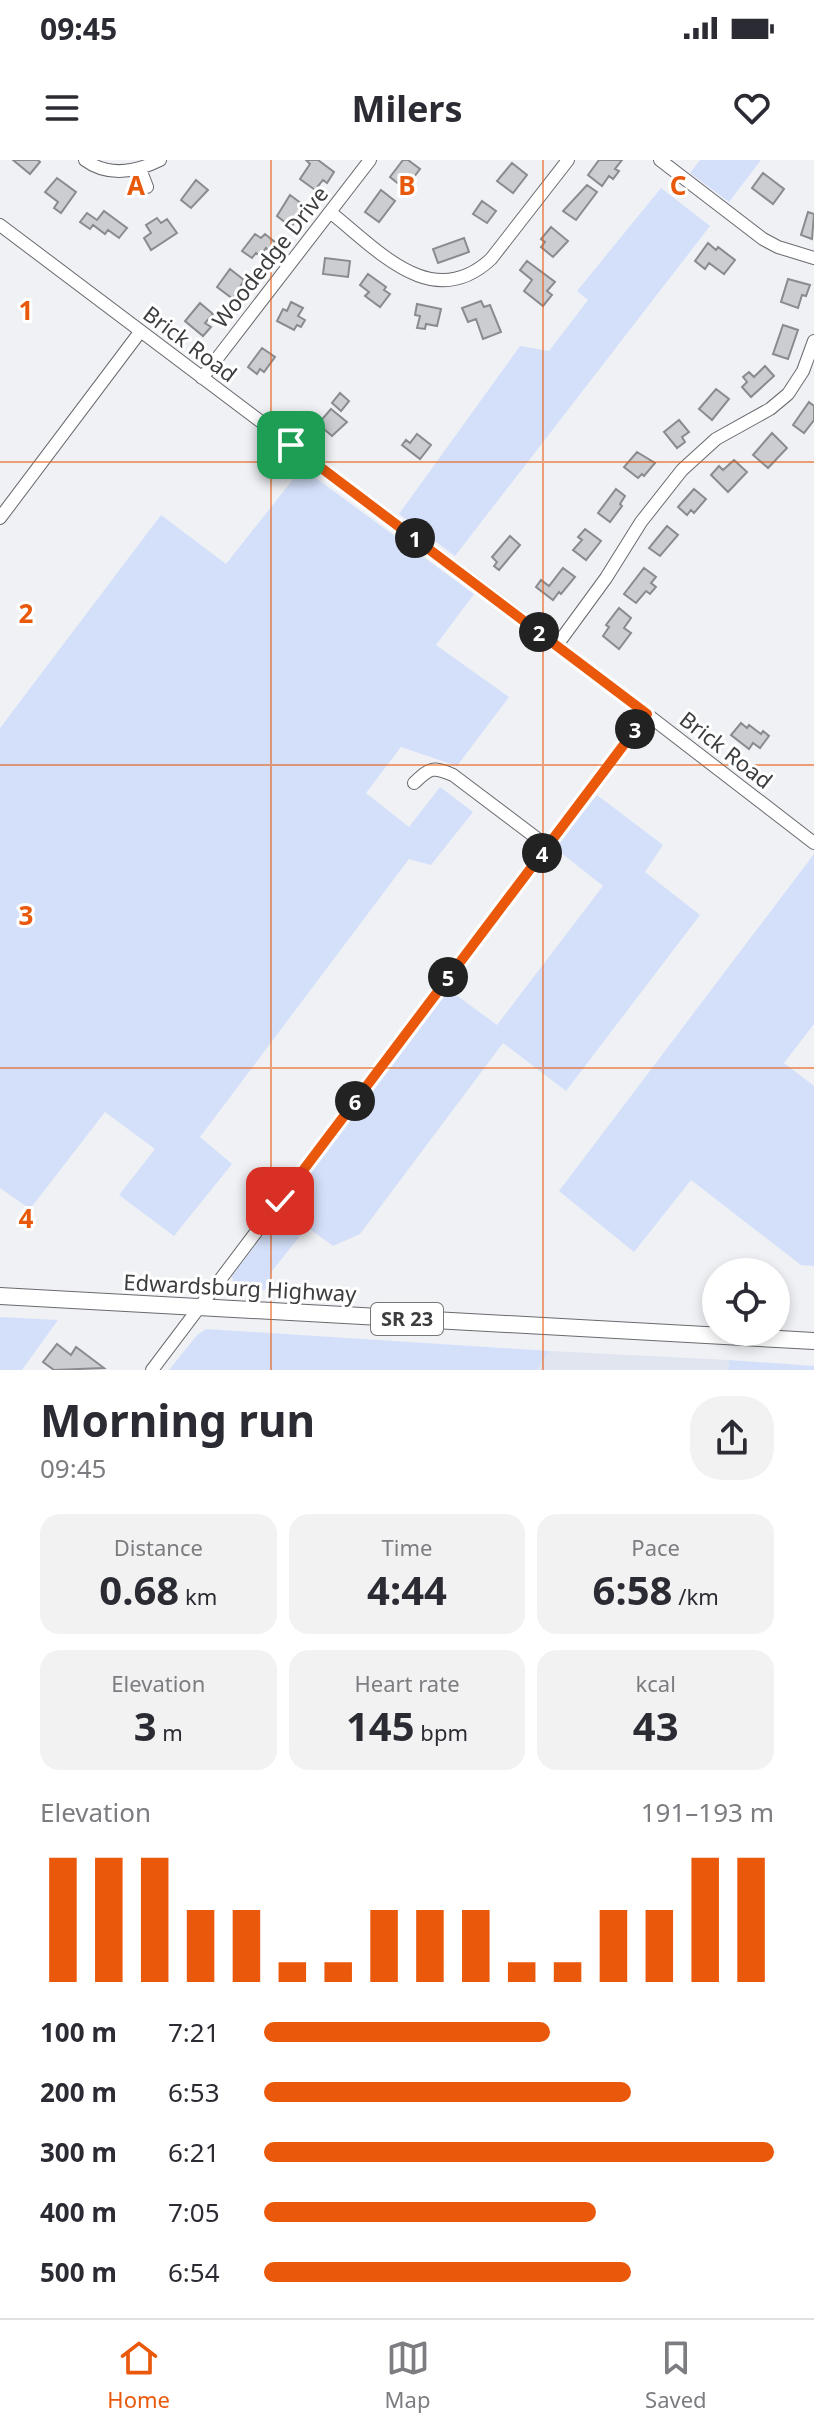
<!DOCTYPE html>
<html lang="en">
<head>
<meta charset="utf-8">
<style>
  body { margin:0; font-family:"Noto Sans",sans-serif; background:#f2f2f3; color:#2b2b33; height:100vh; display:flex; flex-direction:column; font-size:30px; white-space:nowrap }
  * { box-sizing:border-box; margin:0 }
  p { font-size:26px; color:#7c7c81 }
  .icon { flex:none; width:44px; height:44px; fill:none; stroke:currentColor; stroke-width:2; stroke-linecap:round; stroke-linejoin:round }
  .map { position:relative; height:1210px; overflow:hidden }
  .side { display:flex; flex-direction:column; background:#fff; flex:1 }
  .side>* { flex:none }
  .fabs { position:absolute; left:702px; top:1098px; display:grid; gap:16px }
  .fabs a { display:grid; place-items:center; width:88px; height:88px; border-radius:50%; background:#fff; box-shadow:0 4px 12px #0003; font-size:40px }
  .pin { position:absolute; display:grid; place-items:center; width:68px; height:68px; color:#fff; margin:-34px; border-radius:16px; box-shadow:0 4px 12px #0006 }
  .km { position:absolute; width:40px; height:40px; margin:-20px; border-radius:50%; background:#222; color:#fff; font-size:22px; line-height:40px; text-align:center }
  .round { display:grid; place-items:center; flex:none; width:84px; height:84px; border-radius:32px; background:#f2f2f3 }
  .headline { display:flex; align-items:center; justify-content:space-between; height:136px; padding:0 40px }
  h1 { font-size:44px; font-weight:700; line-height:60px }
  .metrics { display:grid; grid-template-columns:repeat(3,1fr); gap:12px; height:136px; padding:8px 40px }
  .metrics div { display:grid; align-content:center; border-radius:20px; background:#f2f2f3; text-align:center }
  .metrics b { font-size:40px; font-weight:700 }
  .metrics small { font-size:22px; font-weight:400 }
  .metrics p { font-size:22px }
  .chart { height:224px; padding:16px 40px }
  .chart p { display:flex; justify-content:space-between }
  .chart svg { width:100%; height:144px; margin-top:8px; stroke:#ea580c; stroke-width:6 }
  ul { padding:0 40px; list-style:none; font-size:26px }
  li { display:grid; grid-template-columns:128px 96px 1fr; align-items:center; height:60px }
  li i { height:20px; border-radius:10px; background:#ea580c }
  .status { display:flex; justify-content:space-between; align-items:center; height:56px; padding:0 40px; background:#fff; direction:ltr }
  .status svg { height:22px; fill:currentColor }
  header { display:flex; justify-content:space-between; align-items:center; height:104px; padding:0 40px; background:#fff; font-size:36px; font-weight:700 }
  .tab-bar { display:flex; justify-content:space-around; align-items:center; height:112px; border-top:2px solid #e1e1e2; background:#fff; font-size:22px; color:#7c7c81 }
  .tab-bar a { display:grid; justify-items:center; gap:4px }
  .tab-bar .active { color:#ea580c }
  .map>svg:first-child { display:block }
  .built { fill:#e0e5f0 }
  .green { fill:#d4e0fa }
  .building { fill:#cbcdd1; stroke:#898b8f; stroke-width:2 }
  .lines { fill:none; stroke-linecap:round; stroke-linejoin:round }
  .minor-casing { stroke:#686a6e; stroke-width:14 }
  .major-casing { stroke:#686a6e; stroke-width:18 }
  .minor { stroke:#fff; stroke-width:12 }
  .major { stroke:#fff; stroke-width:16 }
  .route-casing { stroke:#fff; stroke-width:16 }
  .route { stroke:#ea580c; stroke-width:10 }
  .grid { fill:none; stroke:#e8590c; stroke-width:2; stroke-opacity:0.55 }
  .labels { text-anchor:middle; stroke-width:6; stroke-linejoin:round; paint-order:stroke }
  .shield { fill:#fff; stroke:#767779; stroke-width:2 }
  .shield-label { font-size:20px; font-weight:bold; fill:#3c3d3f }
  .street-label { font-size:22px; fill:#3c3d3f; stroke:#fff }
  .grid-label { font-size:26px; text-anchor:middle; font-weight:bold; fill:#e8590c; stroke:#fff; stroke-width:6; stroke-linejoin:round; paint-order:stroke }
</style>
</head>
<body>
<div class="status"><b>09:45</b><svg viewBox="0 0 49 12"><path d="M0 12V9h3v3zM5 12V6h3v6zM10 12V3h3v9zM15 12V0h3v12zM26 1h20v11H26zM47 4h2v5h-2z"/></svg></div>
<header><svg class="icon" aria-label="menu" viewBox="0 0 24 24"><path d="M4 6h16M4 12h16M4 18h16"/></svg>Milers<svg class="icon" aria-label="heart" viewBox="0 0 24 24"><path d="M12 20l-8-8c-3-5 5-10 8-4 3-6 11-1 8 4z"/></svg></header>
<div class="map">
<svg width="814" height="1210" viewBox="0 0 814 1210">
  <rect width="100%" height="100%" fill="#eff1f5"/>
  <path class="built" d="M550 1191 729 1200 728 1210H537Z"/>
  <path class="green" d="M700 0H761L729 42 690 13Z
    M661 28 710 66 455 396 399 354 520 186 549 191 588 140 577 131Z
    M302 308 474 434 436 485 509 537 457 606 401 587 366 633 409 667 440 627 473 652 431 705 409 699 200 977 232 1004 174 1076 119 1035 155 989 105 952 30 1049 0 1028V568L161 355 226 404Z
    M597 635 663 685 645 712 700 755 566 931 503 883 360 1074 333 1086 307 1067 272 1111 268 1130 235 1129 232 1116 238 1108 448 829 497 865 603 726 555 688Z
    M814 694V864L784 903 814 926V1106L801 1105 691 1020 634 1092 559 1031Z
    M0 1157 58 1160 22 1210H0Z
    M206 1169 550 1191 537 1210H169L197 1175Z
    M729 1200 814 1206V1210H728Z"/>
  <path class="building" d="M13 0H38L40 2 30 14Z
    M306 0H318L334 12 327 23 323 20 315 30 300 19 310 4Z
    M403 0H408L420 9 405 29 390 17Z
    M599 0H622L615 9 619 11 613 19 609 16 602 26 588 15Z
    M512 3 527 15 513 33 497 21Z
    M763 13 784 29 773 44 752 28Z
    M57 18 76 32 61 53 54 48 58 42 45 32Z
    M196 20 208 30 191 48 181 40Z
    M587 25 597 32 576 60 563 51Z
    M381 30 395 41 379 62 365 52Z
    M290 35 306 47 291 67 277 56Z
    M482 41 496 51 487 63 473 54Z
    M104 51 127 68 119 78 108 70 105 74 93 65 90 69 80 62 87 53 97 60Z
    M808 52 814 54 812 79 801 75Z
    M157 58 161 63 167 59 177 73 151 90 144 78 151 73 146 65Z
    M551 67 568 81 553 97 541 87 545 82 541 79Z
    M255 74 261 78 265 74 276 83 270 91 266 88 260 96 256 93 252 98 242 91Z
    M464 78 469 92 438 103 433 89Z
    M708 83 716 90 718 87 735 100 724 114 709 103 705 109 695 101Z
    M325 98 350 101 348 117 323 114Z
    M527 101 555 122 547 131 552 135 543 146 524 131 532 120 520 110Z
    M230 109 244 120 233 139 217 127Z
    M368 114 386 127 384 130 390 134 380 147 365 136 369 132 360 125Z
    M788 119 810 125 806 136 802 135 798 148 781 142Z
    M481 141 484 147 490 145 501 172 483 179 476 159 468 162 462 148Z
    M291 142 303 148 298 156 305 160 301 167 297 165 294 170 277 161 283 149 287 151Z
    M200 143 213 154 205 163 211 167 203 176 185 161Z
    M417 144 441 149 437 166 426 164 425 169 417 168 420 156 415 155Z
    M783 165 798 170 788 199 773 194Z
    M262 188 275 197 264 212 260 209 257 214 248 207Z
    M765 206 774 216 751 237 742 227 747 222 743 217 749 212 754 217Z
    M716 229 729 239 712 260 699 249Z
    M340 233 349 241 341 251 332 243Z
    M809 242 814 246V260L804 273 793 265Z
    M331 249 347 262 332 276 318 264Z
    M679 260 689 272 682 277 685 282 677 288 664 272Z
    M772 273 787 288 768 308 753 295Z
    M417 274 431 285 420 299 402 285 406 280 410 283Z
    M637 292 655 303 644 316 642 314 638 318 624 307Z
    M734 300 747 312 728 332 711 315 719 306 723 310Z
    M616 329 625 336 620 344 622 346 610 362 598 353Z
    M694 329 706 339 694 353 691 350 687 355 678 347Z
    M667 366 678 375 660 396 649 388Z
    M585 369 601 381 586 400 573 390 582 380 578 377Z
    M510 376 520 385 499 410 494 406 497 402 492 397Z
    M563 408 575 417 561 434 559 432 553 440 536 427 541 420 549 426Z
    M644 408 656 417 651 423 656 427 650 434 646 431 636 443 624 434Z
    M619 448 631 458 624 468 631 473 619 489 603 476 609 467 606 465Z
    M741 563 747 568 749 565 761 574 763 571 769 576 760 588 753 583 749 589 731 575Z
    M57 1184 71 1195 76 1187 104 1208 54 1210 43 1202Z"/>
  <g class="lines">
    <defs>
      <path id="minor" d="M85 0C108 17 136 12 160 0
        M660 0 763 79 778 87 814 98
        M140 9 147 27
        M330 52C377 89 432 154 491 99L568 0
        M0 65 557 485 814 683
        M202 218 370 0
        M0 358 140 172
        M557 485 606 418 641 362 682 310 716 279 770 249 788 234 803 211 814 181
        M414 623C430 608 432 606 453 615L547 686
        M152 1210 647 554"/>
      <path id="major" d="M0 1136 814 1181"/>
    </defs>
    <use href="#minor" class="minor-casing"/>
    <use href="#major" class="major-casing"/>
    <use href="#minor" class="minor"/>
    <use href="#major" class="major"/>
  </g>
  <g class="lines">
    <defs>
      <path id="route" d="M280 1041 647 554 291 285"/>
    </defs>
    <use href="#route" class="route-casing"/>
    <use href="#route" class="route"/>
  </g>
  <path class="grid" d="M271 0V1210M543 0V1210M0 302H814M0 605H814M0 908H814"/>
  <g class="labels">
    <rect class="shield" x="371" y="1143" width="72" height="32" rx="6"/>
    <g class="shield-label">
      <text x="407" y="1166">SR 23</text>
    </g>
    <g class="street-label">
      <text transform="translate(270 97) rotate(-52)" y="8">Woodedge Drive</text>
      <text transform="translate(190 184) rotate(37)" y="8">Brick Road</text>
      <text transform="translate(726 590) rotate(38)" y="8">Brick Road</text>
      <text transform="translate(240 1128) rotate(3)" y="8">Edwardsburg Highway</text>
    </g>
  </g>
  <g class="grid-label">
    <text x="136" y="35">A</text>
    <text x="407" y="35">B</text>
    <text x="678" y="35">C</text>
    <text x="26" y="160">1</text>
    <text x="26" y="463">2</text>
    <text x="26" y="765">3</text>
    <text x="26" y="1068">4</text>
  </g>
</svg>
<div class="fabs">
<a><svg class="icon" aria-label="locate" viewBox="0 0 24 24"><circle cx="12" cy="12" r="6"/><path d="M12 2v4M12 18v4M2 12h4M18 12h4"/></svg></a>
</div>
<div class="pin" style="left:291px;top:285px;background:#1e9e55"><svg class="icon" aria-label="arrive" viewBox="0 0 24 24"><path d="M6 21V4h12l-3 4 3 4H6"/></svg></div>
<div class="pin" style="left:280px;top:1041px;background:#d93025"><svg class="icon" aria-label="check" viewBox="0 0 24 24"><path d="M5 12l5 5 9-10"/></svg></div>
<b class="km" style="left:415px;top:378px">1</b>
<b class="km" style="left:539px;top:472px">2</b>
<b class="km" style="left:635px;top:569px">3</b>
<b class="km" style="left:542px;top:693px">4</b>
<b class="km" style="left:448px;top:817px">5</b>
<b class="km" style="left:355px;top:941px">6</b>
</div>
<section class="side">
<div class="headline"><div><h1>Morning run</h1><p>09:45</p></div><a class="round"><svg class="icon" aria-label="share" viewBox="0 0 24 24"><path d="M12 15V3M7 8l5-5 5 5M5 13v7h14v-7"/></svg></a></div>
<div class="metrics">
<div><p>Distance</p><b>0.68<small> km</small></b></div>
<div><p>Time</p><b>4:44</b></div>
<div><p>Pace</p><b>6:58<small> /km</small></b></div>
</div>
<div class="metrics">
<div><p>Elevation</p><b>3<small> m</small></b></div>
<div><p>Heart rate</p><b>145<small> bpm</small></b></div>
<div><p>kcal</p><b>43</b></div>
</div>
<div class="chart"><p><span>Elevation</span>191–193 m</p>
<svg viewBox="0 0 160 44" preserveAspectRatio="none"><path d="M5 44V6M15 44V6M25 44V6M35 44V22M45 44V22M55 44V38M65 44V38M75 44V22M85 44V22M95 44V22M105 44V38M115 44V38M125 44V22M135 44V22M145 44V6M155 44V6"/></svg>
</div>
<ul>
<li><b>100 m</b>7:21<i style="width:56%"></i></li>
<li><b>200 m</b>6:53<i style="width:72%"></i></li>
<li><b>300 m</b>6:21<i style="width:100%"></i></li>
<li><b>400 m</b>7:05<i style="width:65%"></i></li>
<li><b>500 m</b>6:54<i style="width:72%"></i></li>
</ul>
</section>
<nav class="tab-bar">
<a class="active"><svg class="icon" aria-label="home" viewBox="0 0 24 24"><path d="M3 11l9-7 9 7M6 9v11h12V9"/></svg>Home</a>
<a><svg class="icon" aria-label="map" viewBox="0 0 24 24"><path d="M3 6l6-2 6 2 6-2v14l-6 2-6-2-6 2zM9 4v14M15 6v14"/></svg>Map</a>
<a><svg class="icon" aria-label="saved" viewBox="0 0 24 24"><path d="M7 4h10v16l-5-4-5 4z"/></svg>Saved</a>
</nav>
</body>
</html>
